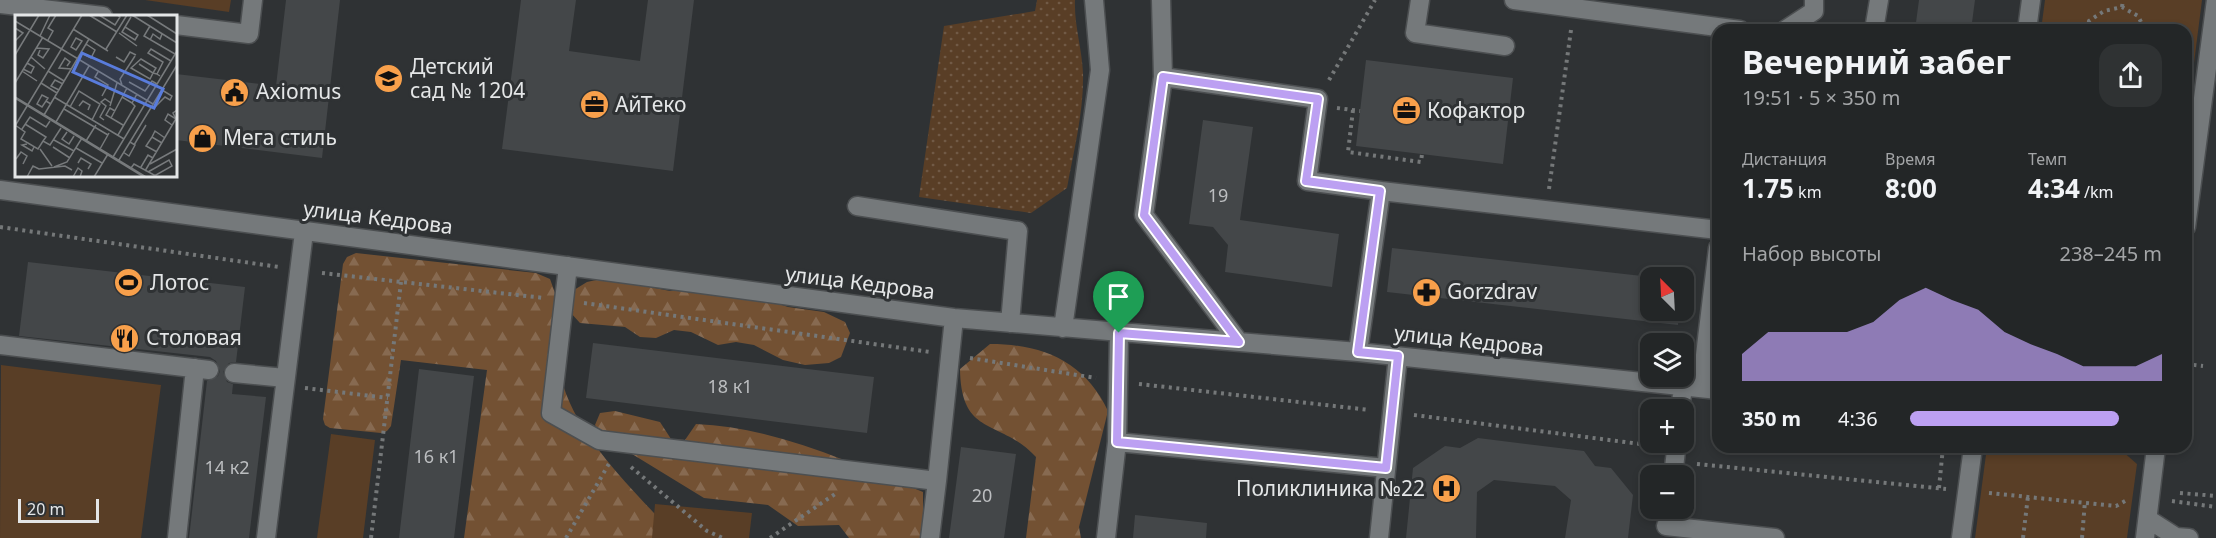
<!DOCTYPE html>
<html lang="ru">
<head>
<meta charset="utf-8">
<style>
  body { margin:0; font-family:"Noto Sans",sans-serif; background:#2f3233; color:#f1f3f6; height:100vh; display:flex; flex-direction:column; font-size:22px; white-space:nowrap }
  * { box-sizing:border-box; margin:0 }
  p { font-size:20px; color:#a3a5a7 }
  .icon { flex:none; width:33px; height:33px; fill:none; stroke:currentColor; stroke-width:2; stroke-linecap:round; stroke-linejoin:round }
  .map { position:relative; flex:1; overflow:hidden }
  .details { position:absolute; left:1712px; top:24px; width:480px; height:429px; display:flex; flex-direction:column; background:#232627; border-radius:18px; box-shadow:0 3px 9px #0003,0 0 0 2px #404344 }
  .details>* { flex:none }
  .needle { width:39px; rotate:336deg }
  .controls { position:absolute; left:1640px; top:267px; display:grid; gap:12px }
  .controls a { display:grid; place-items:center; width:54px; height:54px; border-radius:12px; background:#232627; box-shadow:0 3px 9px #0003,0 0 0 2px #404344; font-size:30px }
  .scale { position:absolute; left:18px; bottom:15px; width:81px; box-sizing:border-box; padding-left:6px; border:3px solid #e4e6e7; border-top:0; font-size:16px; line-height:21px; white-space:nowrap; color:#e4e6e7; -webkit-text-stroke:4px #2f3234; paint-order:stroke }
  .pin { position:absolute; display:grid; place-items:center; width:51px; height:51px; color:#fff; margin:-62px -26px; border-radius:50% 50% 50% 0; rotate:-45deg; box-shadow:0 0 6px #0007 }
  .pin .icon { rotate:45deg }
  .round { display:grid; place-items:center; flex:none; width:63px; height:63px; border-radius:18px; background:#2f3233 }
  .headline { display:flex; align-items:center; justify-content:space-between; height:102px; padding:0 30px }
  h1 { font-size:33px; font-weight:700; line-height:45px }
  .stats { display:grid; grid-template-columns:repeat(3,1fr); gap:9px; height:102px; padding:6px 30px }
  .stats div { display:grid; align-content:center }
  .stats b { font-size:26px; font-weight:700 }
  .stats small { font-size:16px; font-weight:400 }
  .stats p { font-size:16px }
  .chart { height:168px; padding:12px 30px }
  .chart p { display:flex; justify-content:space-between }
  .chart svg { width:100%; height:108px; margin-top:6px; fill:#bca0f2; opacity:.7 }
  ul { padding:0 30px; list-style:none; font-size:20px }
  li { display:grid; grid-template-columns:96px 72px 1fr; align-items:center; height:45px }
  li i { height:15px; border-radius:8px; background:#bca0f2 }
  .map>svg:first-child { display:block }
  .grass { fill:url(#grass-dots) }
  .forest { fill:url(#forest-firs) }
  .park { fill:#593e26 }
  .building { fill:#444749 }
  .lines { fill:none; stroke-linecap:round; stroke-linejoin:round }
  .minor-casing { stroke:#4c4f51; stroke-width:21 }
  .path { stroke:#757879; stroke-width:4; stroke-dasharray:3 4.5; stroke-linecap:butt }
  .minor { stroke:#75797b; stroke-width:18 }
  .route-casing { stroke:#fff; stroke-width:12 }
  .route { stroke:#bca0f2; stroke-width:8 }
  .labels { text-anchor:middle; stroke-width:6; stroke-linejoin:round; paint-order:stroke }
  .number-label { font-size:18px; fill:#bcbec0 }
  .poi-label { font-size:21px; fill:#e4e6e7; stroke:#2f3234; text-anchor:start }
  .street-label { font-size:21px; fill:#e4e6e7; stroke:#2f3234 }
  .inset-road { fill:none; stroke:#777a7c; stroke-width:1.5 }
  .view { fill:#597cdc; fill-opacity:0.15; stroke:#597cdc; stroke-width:3 }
  .inset-edge { fill:none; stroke:#e4e6e7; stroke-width:3 }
</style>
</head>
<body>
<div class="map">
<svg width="2216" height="538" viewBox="0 0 2216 538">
  <defs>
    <pattern id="grass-dots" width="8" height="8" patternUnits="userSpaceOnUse" patternTransform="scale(1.5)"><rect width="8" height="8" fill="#593e26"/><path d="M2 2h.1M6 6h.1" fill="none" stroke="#715a46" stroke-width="1.8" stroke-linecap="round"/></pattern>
    <pattern id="forest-firs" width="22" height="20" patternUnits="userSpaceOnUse" patternTransform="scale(1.5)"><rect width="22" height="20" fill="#735133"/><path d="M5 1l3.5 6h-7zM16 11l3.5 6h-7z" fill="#876a51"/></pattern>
  </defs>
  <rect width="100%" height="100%" fill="#2f3234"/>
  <path class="grass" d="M1037 0H1075C1074 25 1082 48 1083 73 1084 111 1074 150 1067 188L1031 213 919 197 944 26 1035 11Z"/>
  <path class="forest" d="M356 253 536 273 550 279 555 293C557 319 556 362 563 385 581 443 638 494 677 538H464L487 370 401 360 391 426 387 431 381 433 330 428 325 425 323 419 343 264 347 257Z
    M605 278 670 291 690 288 764 299 788 307 824 312 845 322 850 333 841 357 829 363 805 365 783 360 754 345 736 342 718 345 691 332 674 330 656 338 640 337 625 327 580 323 570 312 574 290 587 282Z
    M990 344C1043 344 1085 362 1108 411L1079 527 1081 538H1026L1036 457C1000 418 961 438 960 369Z
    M615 411 660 422 671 439 685 440 696 424C774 427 851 463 923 492V538H849L839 525 798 526 768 505 704 498 601 435 595 425 600 413Z"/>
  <path class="park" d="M145 0H231L229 12Z
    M2045 0H2202L2186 126V30H2041Z
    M1 365 161 385 141 538H0Z
    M331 434 375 440 363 538H317Z
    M1987 447H2099L2121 450 2137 464 2127 538H1975Z
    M655 504 752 513 749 538H652Z"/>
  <path class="building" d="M286 0H340L322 158 176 140V74L276 86Z
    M521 0H576L569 51 640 61 648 0H694L673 171 502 149Z
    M1919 0H1975L1971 30H1915Z
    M1366 60 1513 78 1503 164 1356 146Z
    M1203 120 1253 127 1240 220 1339 234 1332 287 1225 272 1228 245 1213 227 1189 224Z
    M1392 248 1660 278H1650V310H1679L1678 325 1387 292Z
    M28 262 245 287 236 362 229 363 223 372 227 382 233 384 232 394 266 397 249 538H189L207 381 218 376 220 371 216 361 210 357 19 336Z
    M593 343 874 377 867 433 586 398Z
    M419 369 474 376 454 538H399Z
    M1478 438 1584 451 1595 466 1611 468 1633 495 1628 538H1565L1571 500 1555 486 1494 480 1477 492 1476 538H1406L1413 468 1445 446 1460 448Z
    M961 447 1016 454 1004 538H949Z
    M1135 515 1207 523 1206 538H1133Z"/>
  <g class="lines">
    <defs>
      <path id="minor" d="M1161 0 1163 77 1144 215 1239 342
        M1420 0 1415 33 1505 46
        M1514 0 1740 30
        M0 4 103 16
        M176 25 249 34 253 0
        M1785 30 1814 11V0
        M1874 30 1879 0
        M2027 30 2031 0
        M1163 77 1318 99 1307 181 1381 191 1358 352
        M0 190 954 318 1358 352 1718 390
        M1381 191 1718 230
        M857 206 1018 231 1010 323
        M2186 227 2216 0
        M568 266 551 413 599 440 937 481 930 538
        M1063 328 1100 70 1094 0
        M0 345 209 370
        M234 373 285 378
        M1701 388 1718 248
        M1680 410 1683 387
        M1117 442 1386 468
        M1673 476 1677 442
        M937 481 954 318
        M2148 519 2176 537 2189 538
        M1666 526 1775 538
        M177 538 195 368
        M266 538 304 232
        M1106 538 1117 442 1119 333
        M1379 538 1398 356
        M1961 538 1973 447
        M2145 538 2156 447"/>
    </defs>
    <use href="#minor" class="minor-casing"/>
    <path class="path" d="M2122 7 2123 0
      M2088 30 2089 21 2104 11 2122 7 2138 16 2145 30
      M1329 80 1375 0
      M1337 108 1360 111
      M1353 110 1348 152 1421 162 1422 154
      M1549 189 1571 30
      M0 227 279 267
      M322 273 544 298
      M584 303 930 352
      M970 358 1096 378
      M2186 364 2203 366
      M1139 384 1370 410
      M305 388 388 398
      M1414 415 1656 446
      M1697 464 1946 489
      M631 467 707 531 723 538
      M1939 488 1943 447
      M1989 493 2116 506 2127 500
      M2180 493 2216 496
      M2172 501 2216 507
      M371 538 401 282
      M566 538 610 462
      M770 538 838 492
      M2023 538 2028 496
      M2082 538 2085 501"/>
    <use href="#minor" class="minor"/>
  </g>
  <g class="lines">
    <defs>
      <path id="route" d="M1163 77 1318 99 1306 181 1380 191 1358 352 1398 356 1386 468 1117 442 1119 333 1239 342 1144 215Z"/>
    </defs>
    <use href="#route" class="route-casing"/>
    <use href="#route" class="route"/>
  </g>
  <defs>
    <symbol id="school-disc" viewBox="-11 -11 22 22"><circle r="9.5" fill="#f8a04b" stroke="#2f3234"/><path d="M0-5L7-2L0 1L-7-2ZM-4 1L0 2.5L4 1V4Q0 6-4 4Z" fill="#111"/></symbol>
    <symbol id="civic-disc" viewBox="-11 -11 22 22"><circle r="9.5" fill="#f8a04b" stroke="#2f3234"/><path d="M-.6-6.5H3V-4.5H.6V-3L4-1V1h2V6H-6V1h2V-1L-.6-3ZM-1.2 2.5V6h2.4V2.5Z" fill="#111"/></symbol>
    <symbol id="office-disc" viewBox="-11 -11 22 22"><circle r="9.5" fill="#f8a04b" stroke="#2f3234"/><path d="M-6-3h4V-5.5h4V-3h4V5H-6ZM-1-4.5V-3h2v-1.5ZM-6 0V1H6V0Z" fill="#111"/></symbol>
    <symbol id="shop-disc" viewBox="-11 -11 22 22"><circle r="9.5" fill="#f8a04b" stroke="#2f3234"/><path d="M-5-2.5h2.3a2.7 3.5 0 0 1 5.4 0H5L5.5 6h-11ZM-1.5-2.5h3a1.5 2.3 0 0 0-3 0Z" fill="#111"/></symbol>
    <symbol id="stadium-disc" viewBox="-11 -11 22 22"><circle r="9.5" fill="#f8a04b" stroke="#2f3234"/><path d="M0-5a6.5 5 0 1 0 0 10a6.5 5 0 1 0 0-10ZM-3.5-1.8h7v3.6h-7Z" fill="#111"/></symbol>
    <symbol id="pharmacy-disc" viewBox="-11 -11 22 22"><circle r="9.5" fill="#f8a04b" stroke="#2f3234"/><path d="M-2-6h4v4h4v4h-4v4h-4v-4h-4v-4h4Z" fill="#111"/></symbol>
    <symbol id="restaurant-disc" viewBox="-11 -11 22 22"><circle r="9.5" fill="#f8a04b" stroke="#2f3234"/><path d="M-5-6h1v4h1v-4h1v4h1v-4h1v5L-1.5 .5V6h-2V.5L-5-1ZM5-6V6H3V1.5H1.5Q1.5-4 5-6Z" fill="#111"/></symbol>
    <symbol id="hospital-disc" viewBox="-11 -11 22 22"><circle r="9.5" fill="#f8a04b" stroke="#2f3234"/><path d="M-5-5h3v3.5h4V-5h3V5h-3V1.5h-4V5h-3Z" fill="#111"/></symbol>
  </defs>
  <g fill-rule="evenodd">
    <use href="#school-disc" x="372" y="62" width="33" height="33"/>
    <use href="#civic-disc" x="218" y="76" width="33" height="33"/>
    <use href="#office-disc" x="578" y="88" width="33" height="33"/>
    <use href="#office-disc" x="1390" y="94" width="33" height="33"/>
    <use href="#shop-disc" x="186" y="122" width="33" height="33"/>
    <use href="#stadium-disc" x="112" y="266" width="33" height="33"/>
    <use href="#pharmacy-disc" x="1410" y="276" width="33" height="33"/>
    <use href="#restaurant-disc" x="108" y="322" width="33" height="33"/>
    <use href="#hospital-disc" x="1430" y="472" width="33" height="33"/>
  </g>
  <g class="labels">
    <g class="number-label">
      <text x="1218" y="202">19</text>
      <text x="730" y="393">18 к1</text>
      <text x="436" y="463">16 к1</text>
      <text x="227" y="474">14 к2</text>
      <text x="982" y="502">20</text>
    </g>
    <g class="poi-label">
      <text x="410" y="74">Детский<tspan x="410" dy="24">сад № 1204</tspan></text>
      <text x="256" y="99">Axiomus</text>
      <text x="615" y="112">АйТеко</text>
      <text x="1427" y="118">Кофактор</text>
      <text x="223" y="145">Мега стиль</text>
      <text x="150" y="290">Лотос</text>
      <text x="1447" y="299">Gorzdrav</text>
      <text x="146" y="345">Столовая</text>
      <text x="1425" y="496" text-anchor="end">Поликлиника №22</text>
    </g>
    <g class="street-label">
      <text transform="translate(378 218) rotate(7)" y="7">улица Кедрова</text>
      <text transform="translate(860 283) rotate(7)" y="7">улица Кедрова</text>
      <text transform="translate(1469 341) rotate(6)" y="7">улица Кедрова</text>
    </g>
  </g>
  <g transform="translate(15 15)">
    <rect width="162" height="162" fill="#2f3234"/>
    <path class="inset-road" d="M74 0 102 17M84 0 100 10 105 2 102 0M117 0 162 28M132 0 162 19M0 6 138 89M135 11 129 21 160 39M110 12 107 17 120 25 123 20 110 12 116 2M0 13 8 18 0 26M58 14 93 36M104 18 122 31M25 21 35 0M61 23 67 26 61 35 56 32ZM33 25 38 16 33 13 41 0M135 25 138 19 145 24 147 19M21 33 34 34 28 43 23 40 25 35M91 34 112 0M66 38 76 43 80 35 71 29M0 40 24 0M16 42 30 54M101 42 109 47 115 37 121 40M124 49 138 58 135 64 116 53 126 44 141 53 138 58 142 59M52 51 55 47 50 43 44 53 57 54M8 54 16 58 19 52 12 48M7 56 22 66M33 56 49 66M83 57 80 62 93 70 87 81M145 61 142 59 148 47 133 38 136 34 156 46M114 67 130 76 137 66 142 69M0 68 28 22M26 68 42 78M107 70 105 64 120 41M44 75 36 71 40 65 48 69M0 82 131 162M39 82 109 124M107 82 117 88 122 79M0 83 129 162M31 86 33 83 27 80 22 89 27 92 31 86 36 89M64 91 68 86 75 90 73 95M95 91 102 68M55 92 64 76 85 89 77 105M140 92 150 82 155 85 157 81 147 75M49 94 93 120M100 96 95 93 91 100 108 110M29 100 74 24M96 103 112 73M89 105 85 102 91 91 86 87 90 84 96 88M41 107 74 51M10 109 31 122 28 126M0 110 10 117 6 124 23 134 28 126 35 130 46 113M157 110 150 105 153 99 161 104 158 98 162 95M0 111 67 0M7 114 15 102 31 112 35 106M52 117 47 124 54 129 59 121M103 120 120 91 117 88M137 122 140 116 150 123M39 125 59 136M71 126 81 110M12 129 7 130 17 136 19 132M119 130 131 110M38 132 55 143M61 133 87 148M25 134 37 151M85 134 94 118M108 137 114 141 120 130 115 127M142 137 131 131 137 122 147 128M98 142 162 36M1 144 6 137 12 141 8 149M104 145 162 50M63 148 66 143 76 149 73 154M135 149 162 134M39 152 52 147 67 123M126 152 133 140 138 143M116 153 119 149 139 160H141L157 151 154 145 133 157M130 156 162 102M12 162 18 151 24 154 50 151 57 155M58 162 63 153 67 156 65 162M79 162 93 139"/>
    <path class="view" d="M67 38 148 74 139 93 58 57Z"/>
    <rect width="162" height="162" class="inset-edge"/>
  </g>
</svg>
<div class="controls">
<a><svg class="needle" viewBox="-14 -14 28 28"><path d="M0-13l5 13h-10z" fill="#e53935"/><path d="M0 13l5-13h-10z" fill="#a3a5a7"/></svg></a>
<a><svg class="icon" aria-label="layers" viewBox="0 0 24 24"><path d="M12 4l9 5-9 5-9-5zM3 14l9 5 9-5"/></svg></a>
<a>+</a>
<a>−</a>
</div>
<div class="scale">20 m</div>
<div class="pin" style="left:1119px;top:333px;background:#1e9e55"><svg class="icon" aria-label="arrive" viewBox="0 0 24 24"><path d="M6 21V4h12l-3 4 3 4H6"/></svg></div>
<section class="details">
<div class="headline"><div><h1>Вечерний забег</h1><p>19:51 · 5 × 350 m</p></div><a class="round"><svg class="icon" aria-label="share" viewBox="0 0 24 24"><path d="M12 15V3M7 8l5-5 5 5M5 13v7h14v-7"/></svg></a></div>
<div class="stats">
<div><p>Дистанция</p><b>1.75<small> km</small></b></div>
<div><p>Время</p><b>8:00</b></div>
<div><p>Темп</p><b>4:34<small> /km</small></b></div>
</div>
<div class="chart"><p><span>Набор высоты</span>238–245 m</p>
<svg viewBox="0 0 160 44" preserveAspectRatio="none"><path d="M0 44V33L10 24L20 24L30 24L40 24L50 20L60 11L70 6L80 11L90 15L100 24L110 29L120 33L130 38L140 38L150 38L160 33V44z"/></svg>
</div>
<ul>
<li><b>350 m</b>4:36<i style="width:83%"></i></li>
</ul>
</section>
</div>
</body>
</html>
